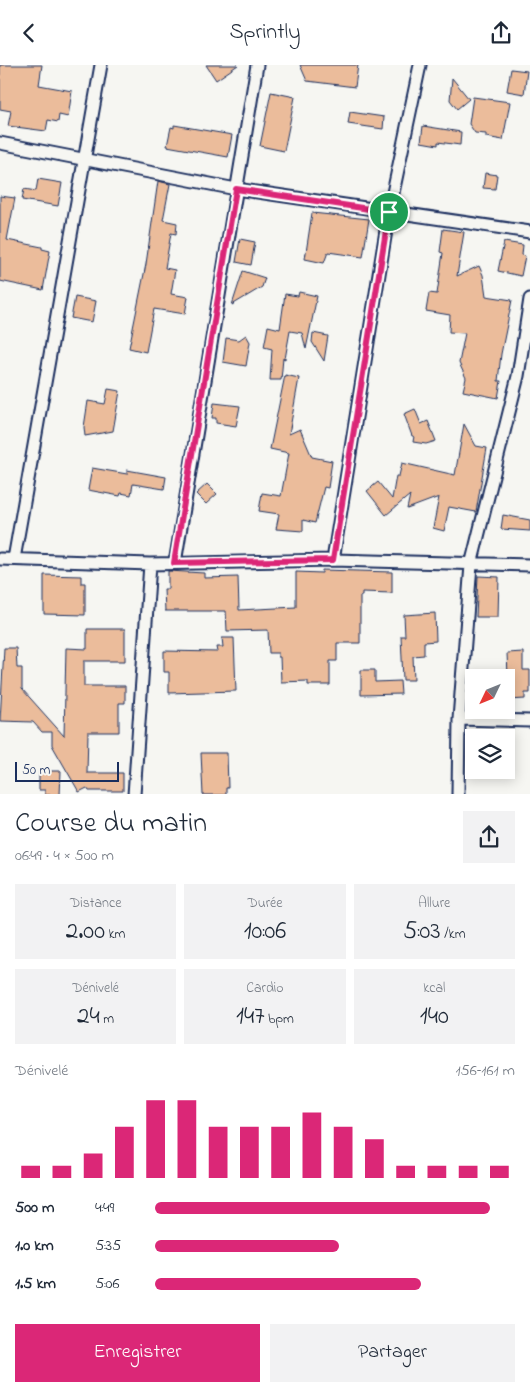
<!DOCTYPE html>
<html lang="fr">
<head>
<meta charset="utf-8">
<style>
  body { margin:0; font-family:"Indie Flower",sans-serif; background:#f2f2f3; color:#1f2937; height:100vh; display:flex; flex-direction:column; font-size:19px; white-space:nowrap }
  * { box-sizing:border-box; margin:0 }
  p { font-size:16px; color:#747a83 }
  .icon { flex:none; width:28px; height:28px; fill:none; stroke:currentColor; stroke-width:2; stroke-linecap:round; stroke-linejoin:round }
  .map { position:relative; height:729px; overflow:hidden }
  .panel { display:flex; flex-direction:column; background:#fff; flex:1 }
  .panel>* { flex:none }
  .needle { width:32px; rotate:227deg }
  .tools { position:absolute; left:465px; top:604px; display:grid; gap:10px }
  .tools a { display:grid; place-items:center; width:50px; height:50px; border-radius:0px; background:#fff; box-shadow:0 2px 12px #0003; font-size:25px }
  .scale { position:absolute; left:15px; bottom:12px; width:104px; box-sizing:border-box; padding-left:5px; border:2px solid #1b2f5e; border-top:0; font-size:14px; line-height:18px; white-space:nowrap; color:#1b2f5e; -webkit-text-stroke:4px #f6f6f2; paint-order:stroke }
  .pin { position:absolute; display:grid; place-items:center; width:42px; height:42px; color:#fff; margin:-21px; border:2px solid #fff; border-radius:50%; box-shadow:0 1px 5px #0007 }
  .round { display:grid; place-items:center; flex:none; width:52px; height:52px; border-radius:0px; background:#f2f2f3 }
  .summary { display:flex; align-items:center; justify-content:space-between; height:85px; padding:0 15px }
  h1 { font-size:28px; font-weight:600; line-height:38px }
  .stats { display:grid; grid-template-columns:repeat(3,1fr); gap:8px; height:85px; padding:5px 15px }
  .stats div { display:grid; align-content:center; border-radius:0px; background:#f2f2f3; text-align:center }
  .stats b { font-size:25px; font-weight:600 }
  .stats small { font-size:14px; font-weight:400 }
  .stats p { font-size:14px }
  .chart { height:140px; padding:10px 15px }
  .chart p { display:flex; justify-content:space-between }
  .chart svg { width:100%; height:90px; margin-top:5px; stroke:#db2777; stroke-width:6 }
  .primary-button { display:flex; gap:10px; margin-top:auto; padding:10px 15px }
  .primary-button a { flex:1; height:58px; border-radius:0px; background:#db2777; color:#fff; font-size:20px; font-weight:600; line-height:58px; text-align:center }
  .primary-button a+a { background:#f2f2f3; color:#1f2937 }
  ul { padding:0 15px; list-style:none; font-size:16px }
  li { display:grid; grid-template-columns:80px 60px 1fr; align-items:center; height:38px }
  li i { height:12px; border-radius:6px; background:#db2777 }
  header { display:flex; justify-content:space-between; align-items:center; height:65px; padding:0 15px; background:#fff; font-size:22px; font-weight:600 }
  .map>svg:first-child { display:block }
  .building { fill:#ebbc9b; stroke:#1b2f5e }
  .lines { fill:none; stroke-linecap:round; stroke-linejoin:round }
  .street-casing { stroke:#1b2f5e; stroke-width:15 }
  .street { stroke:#f6f6f2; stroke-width:11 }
  .route-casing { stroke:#fff; stroke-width:10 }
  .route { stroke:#db2777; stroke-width:6 }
</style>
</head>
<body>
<header><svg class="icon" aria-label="back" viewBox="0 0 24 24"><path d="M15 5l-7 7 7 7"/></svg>Sprintly<svg class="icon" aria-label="share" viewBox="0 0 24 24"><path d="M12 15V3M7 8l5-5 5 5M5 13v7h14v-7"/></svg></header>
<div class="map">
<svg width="530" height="730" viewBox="0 0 530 730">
  <rect width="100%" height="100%" fill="#f6f6f2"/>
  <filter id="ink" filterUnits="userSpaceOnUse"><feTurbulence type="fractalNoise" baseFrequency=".02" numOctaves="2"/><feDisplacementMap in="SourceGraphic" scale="10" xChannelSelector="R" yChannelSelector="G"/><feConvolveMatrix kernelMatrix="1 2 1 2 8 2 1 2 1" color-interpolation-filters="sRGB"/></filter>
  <g filter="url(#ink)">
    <path class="building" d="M0 0H42L39 20 72 26 68 52 59 50 58 57 48 55 46 66 8 61 11 46 0 44Z
      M206 0H238L216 15Z
      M300 0H358L355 22 307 16Z
      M511 4 527 6 524 29 507 26Z
      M452 13 469 34 457 44 450 35Z
      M271 27 295 32 284 86 260 81Z
      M473 32 510 37 503 75 486 72V69L475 68 469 59Z
      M350 47 384 52 383 64 348 59Z
      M174 60 232 70 228 92 167 81 171 62 174 63Z
      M423 61 461 67 460 80 438 77V80L421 77Z
      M485 108 497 110 495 124 483 123Z
      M38 114 62 118 58 141 22 135 24 124 36 126Z
      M158 116 170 119 163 155 177 158 176 169 171 168 165 203 175 205 171 229 188 232 185 249 154 244 146 287 129 283 146 199Z
      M0 131 15 133 7 175 42 182V184L50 186 43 225 0 216Z
      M312 148 369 154 363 192 328 187 324 198 305 194Z
      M443 164 464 167 457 211 479 201 483 210 486 231 512 235 501 289 498 316H501L498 333 463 326 466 313 459 298 465 268 449 267 450 250 426 246 429 228 437 229 443 188 440 187Z
      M240 174 255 177 251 200 236 197Z
      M504 177 523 180 522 190 525 191 521 211 498 206Z
      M243 206 265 213 262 222 232 240Z
      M299 227 317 231 306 284 302 268 290 266 285 294 283 293 281 315H270L272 284 264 282 268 261 280 264 285 229 298 231Z
      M75 232 96 236 92 257 71 253Z
      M313 268 328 271 324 296 312 277Z
      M246 270 250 277 246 301 223 297 226 273 239 275Z
      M285 310 299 313 289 369 300 364 312 392 332 396 328 423 324 422 315 458 303 455V466L276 464 279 449 259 446 262 428 281 431 289 388 270 384Z
      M108 324 120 326 113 366 85 371 84 362 88 336 105 339Z
      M214 338 240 341 236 361 216 358V353H212Z
      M415 344 421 359 428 356 436 376 426 379 413 377 414 371H412L404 349Z
      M464 359 476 381 487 383 476 447 449 442 444 466 433 463 439 432 407 444 410 430 386 450 367 426 378 417 392 434 396 411H399L402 398 455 410Z
      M92 403 127 409V405L166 412 164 424 133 419 131 430 121 428 120 431 88 425Z
      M207 419 217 429 206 439 196 429Z
      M503 450 530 455V466L501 464Z
      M322 505 392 507V528L362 527V531H360V578H337V596H330V620H308V616L281 617 280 592H278V588H269L268 565 227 566 226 546H165L164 524H168V506L204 508V513L238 512 239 545 296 542V507L322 508Z
      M44 510 81 511V518H85V550L44 549Z
      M478 511 499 512 498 552H476Z
      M435 548 436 576 424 577V590L413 591 414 615H403L401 571H405L404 550Z
      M87 564H125V596H84V621H125V638H119V667H88L87 708H123V726H89L87 723 79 727 52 680V667H42L33 657 0 656 4 583H16L17 603H22V624L64 671 66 583 87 584Z
      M222 573H234L236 626 169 628V607H164V586L218 587 217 582H223Z
      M523 587V605H530V628H525V634L509 635 507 588Z
      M361 605H375V617L400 616 401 629 361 630Z
      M201 688H227L228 723H226V730H203Z
      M39 706H61L60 730H45V725H39Z"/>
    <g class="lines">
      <defs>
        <path id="street" d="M0 78 236 124 530 167
          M0 494 150 499 333 495 530 500
          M14 494 101 0
          M333 495 389 147 420 0
          M175 498 257 0
          M459 654 530 656
          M134 730 150 499
          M458 730 459 654 471 500 518 311 530 234"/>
      </defs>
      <use href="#street" class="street-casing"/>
      <use href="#street" class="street"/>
    </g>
  </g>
  <g class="lines" filter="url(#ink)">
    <defs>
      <path id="route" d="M236 124 389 147 333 495 174 498Z"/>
    </defs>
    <use href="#route" class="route-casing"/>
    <use href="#route" class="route"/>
  </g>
</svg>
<div class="tools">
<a><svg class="needle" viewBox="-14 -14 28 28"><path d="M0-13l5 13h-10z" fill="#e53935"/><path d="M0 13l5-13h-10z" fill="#747a83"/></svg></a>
<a><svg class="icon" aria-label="layers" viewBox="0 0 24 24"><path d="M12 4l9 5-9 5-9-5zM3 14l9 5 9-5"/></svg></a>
</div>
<div class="scale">50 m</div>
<div class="pin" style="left:389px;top:147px;background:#1e9e55"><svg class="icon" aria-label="arrive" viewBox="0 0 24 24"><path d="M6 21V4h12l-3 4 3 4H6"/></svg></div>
</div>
<section class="panel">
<div class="summary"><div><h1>Course du matin</h1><p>06:49 · 4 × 500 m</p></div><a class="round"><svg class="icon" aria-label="share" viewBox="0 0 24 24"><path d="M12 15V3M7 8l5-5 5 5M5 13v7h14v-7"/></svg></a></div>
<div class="stats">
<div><p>Distance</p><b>2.00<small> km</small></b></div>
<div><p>Durée</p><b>10:06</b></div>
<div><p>Allure</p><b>5:03<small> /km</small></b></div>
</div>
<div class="stats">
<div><p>Dénivelé</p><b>24<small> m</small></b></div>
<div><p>Cardio</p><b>147<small> bpm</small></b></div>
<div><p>kcal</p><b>140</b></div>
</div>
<div class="chart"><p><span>Dénivelé</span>156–161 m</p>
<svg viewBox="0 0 160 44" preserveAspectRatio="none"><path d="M5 44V38M15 44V38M25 44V32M35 44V19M45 44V6M55 44V6M65 44V19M75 44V19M85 44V19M95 44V12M105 44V19M115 44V25M125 44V38M135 44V38M145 44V38M155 44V38"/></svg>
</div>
<ul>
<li><b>500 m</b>4:49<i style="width:93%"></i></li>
<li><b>1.0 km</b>5:35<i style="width:51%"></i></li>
<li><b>1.5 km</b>5:06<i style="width:74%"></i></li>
</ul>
<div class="primary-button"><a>Enregistrer</a><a>Partager</a></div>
</section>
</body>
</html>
